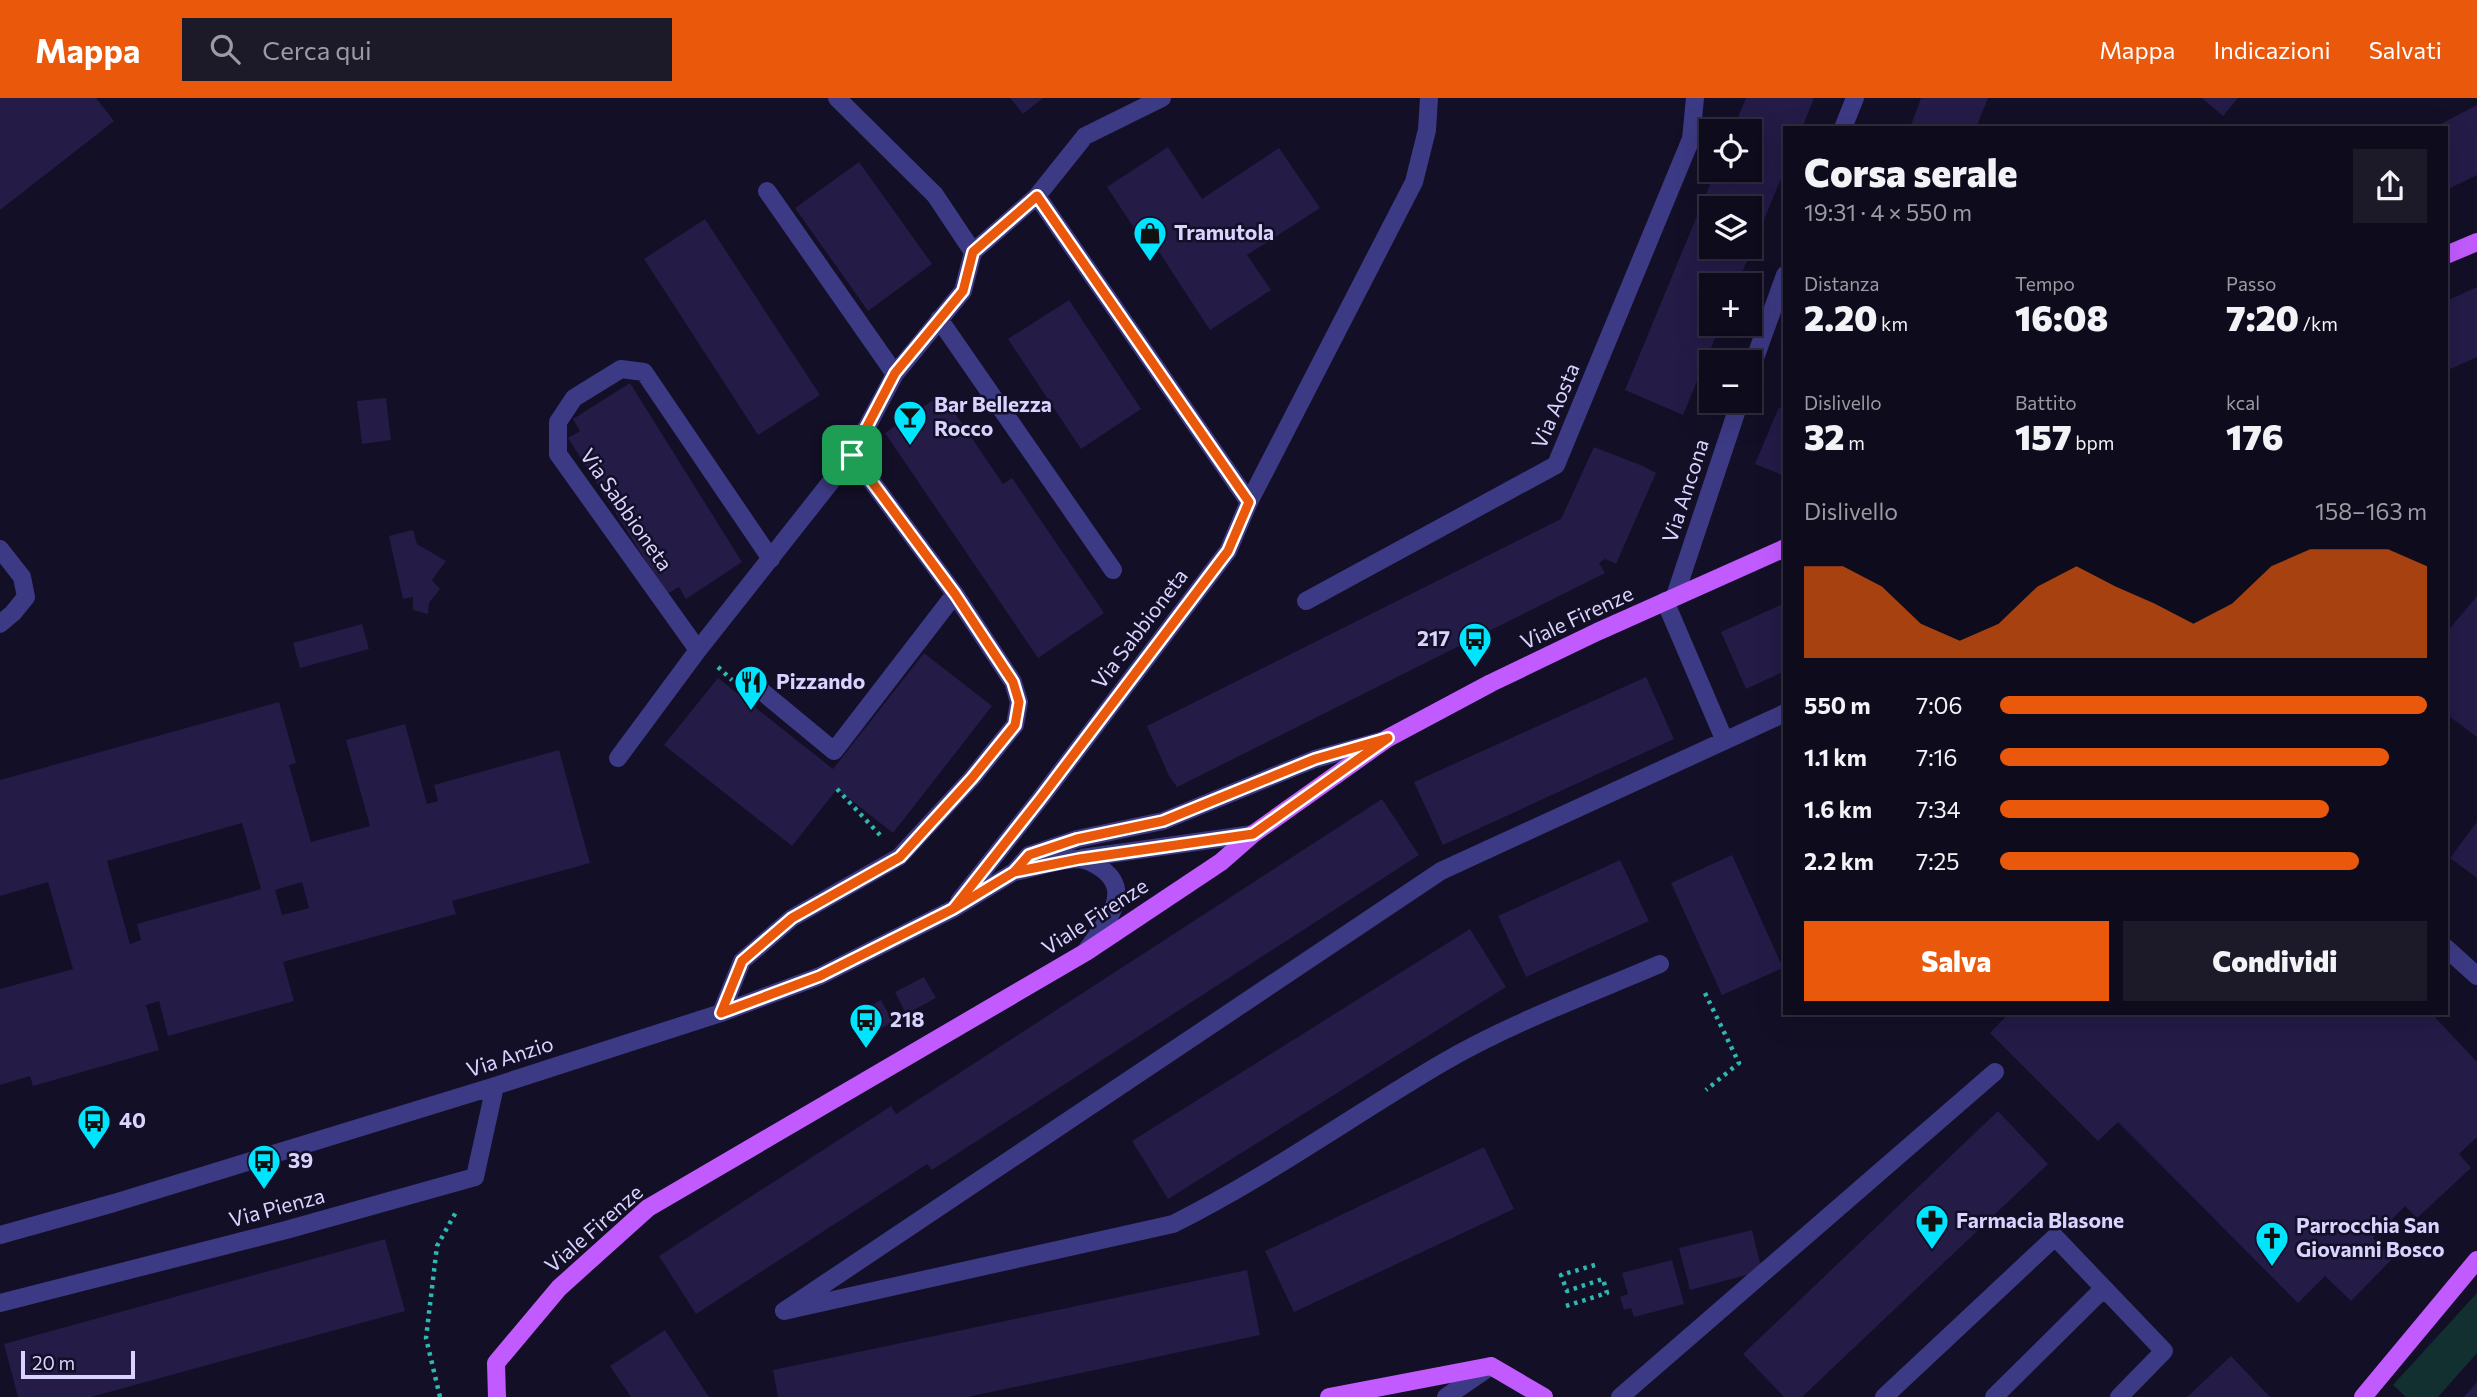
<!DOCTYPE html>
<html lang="it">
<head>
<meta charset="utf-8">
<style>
  body { margin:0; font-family:Commissioner,sans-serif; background:#1c1929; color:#f1f3f6; height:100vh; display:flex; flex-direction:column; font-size:26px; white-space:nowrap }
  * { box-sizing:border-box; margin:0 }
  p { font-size:23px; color:#9b9ba3 }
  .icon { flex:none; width:38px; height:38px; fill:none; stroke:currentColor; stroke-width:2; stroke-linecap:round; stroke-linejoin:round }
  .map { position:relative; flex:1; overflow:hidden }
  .sheet { position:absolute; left:1783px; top:28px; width:665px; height:889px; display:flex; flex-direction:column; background:#0e0b1c; border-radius:0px; box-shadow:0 7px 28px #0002,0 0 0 2px #2e2b3b }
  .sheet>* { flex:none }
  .buttons { position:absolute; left:1699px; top:21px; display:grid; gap:14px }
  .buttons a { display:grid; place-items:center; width:63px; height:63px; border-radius:0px; background:#0e0b1c; box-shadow:0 7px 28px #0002,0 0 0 2px #2e2b3b; font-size:35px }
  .scale { position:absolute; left:21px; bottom:18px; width:114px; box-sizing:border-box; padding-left:7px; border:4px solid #d9d4ff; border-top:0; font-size:19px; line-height:24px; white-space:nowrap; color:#d9d4ff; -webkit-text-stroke:5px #130f26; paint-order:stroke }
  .pin { position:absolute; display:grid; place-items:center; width:60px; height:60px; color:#fff; margin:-30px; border-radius:14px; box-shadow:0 4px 10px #0006 }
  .round { display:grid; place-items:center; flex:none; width:74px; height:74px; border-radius:0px; background:#1c1929 }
  .headline { display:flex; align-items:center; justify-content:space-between; height:119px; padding:0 21px }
  h1 { font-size:38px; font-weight:800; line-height:52px }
  .stats { display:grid; grid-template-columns:repeat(3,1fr); gap:10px; height:119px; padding:7px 21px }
  .stats div { display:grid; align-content:center }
  .stats b { font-size:35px; font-weight:800 }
  .stats small { font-size:19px; font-weight:400 }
  .stats p { font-size:19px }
  .chart { height:196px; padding:14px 21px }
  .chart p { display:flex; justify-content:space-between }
  .chart svg { width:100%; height:126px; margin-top:7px; fill:#ea580c; opacity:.7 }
  .primary-button { display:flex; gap:14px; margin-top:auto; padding:14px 21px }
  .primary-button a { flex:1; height:80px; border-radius:0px; background:#ea580c; color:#fff; font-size:28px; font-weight:800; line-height:80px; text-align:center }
  .primary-button a+a { background:#1c1929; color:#f1f3f6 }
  ul { padding:0 21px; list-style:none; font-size:23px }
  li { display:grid; grid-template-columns:112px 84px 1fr; align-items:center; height:52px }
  li i { height:18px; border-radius:9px; background:#ea580c }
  header { display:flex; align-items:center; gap:42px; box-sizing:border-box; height:98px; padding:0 35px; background:#ea580c; color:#fff }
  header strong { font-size:33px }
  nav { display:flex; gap:38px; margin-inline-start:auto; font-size:24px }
  .search { width:490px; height:63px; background:#1c1929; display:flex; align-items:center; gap:18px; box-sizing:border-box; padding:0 24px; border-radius:0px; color:#9b9ba3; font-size:26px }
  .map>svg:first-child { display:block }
  .green { fill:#12302f }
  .building { fill:#241b47; fill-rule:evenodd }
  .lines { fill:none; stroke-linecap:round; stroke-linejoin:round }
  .path { stroke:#2fb8b0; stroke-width:4.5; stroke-dasharray:3.5 5; stroke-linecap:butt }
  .minor { stroke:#3d3a85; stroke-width:18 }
  .major { stroke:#c25bff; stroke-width:18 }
  .route-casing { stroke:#fff; stroke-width:14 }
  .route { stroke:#ea580c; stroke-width:9 }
  .labels { text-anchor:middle; stroke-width:5; stroke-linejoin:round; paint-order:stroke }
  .poi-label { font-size:21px; font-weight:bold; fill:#d9d4ff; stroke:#130f26; text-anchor:start }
  .street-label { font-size:21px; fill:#d9d4ff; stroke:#130f26 }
</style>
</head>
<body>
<header>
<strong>Mappa</strong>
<div class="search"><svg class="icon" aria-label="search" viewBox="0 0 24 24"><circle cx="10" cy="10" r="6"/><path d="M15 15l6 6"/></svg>Cerca qui</div>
<nav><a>Mappa</a><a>Indicazioni</a><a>Salvati</a></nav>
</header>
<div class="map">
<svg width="2477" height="1299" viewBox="0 0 2477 1299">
  <rect width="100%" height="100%" fill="#130f26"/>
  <path class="green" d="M2477 1195V1255L2438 1299H2406L2393 1287Z"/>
  <path class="building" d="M0 0H96L114 23 0 112Z
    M1010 0H1043L1023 16Z
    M1746 0H1814L1802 30H1785V71L1737 187H1712V226H1721L1683 317 1625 292 1716 72H1750V33H1732ZM1712 110H1750V149H1712Z
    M1921 0H1988L1976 30H1910Z
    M2202 0H2238L2223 18Z
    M2477 7V77L2446 92V30H2433Z
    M1168 49 1202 101 1279 50 1320 110 1247 157 1271 192 1210 232 1148 137 1142 142 1107 89Z
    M859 64 932 166 868 213 795 110Z
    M705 121 820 297 758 337 644 161Z
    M2477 189V259L2446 273V203Z
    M1069 202 1141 311 1081 351 1008 241Z
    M630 285 742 464 686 501 679 489 667 496 568 340 580 333 573 321Z
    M942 296 1003 386 1012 380 1104 515 1038 560 885 335Z
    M386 300 391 342 362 346 357 303Z
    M1779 309 1785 312V378L1755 366Z
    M1594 349 1643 368 1656 375 1616 466 1605 461 1599 465 1605 475 1177 689 1169 678 1147 628 1561 421Z
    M413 432 417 446 446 463 432 482 440 491 429 505 428 516 413 512V499L403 501 389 438Z
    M2477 498V639L2446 616V535Z
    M1785 505V573L1746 591 1721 534Z
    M362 526 369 551 300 570 293 545Z
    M924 555 992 608 893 735 837 691 792 748 664 647 718 580 833 671Z
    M1646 579 1674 641 1443 747 1414 684Z
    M279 604 296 665 289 667 311 744 370 728 346 642 405 626 427 706 438 703 434 687 559 652 590 765 452 803 456 816 283 864 294 903 168 938 159 903 146 907 159 952 33 988 30 978 0 987V891L73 871 48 784 0 798V682ZM242 725 261 791 137 826 141 842 130 846 107 763ZM302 784 309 810 282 817 275 792Z
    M1382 701 1419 757 932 1072 927 1066 696 1216 659 1158 891 1008 896 1016Z
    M2477 724V780L2450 760Z
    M1732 757 1783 870 1722 897 1671 785Z
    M1620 762 1649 823 1526 879 1498 818Z
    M1470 831 1506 889 1168 1101 1132 1043Z
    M924 879 936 900 906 916 895 894Z
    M881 902 893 924 863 939 852 918Z
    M2009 915H2431L2477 964V1039L2459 1056 2471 1070 2417 1120 2405 1108 2373 1140 2384 1152 2390 1146 2398 1155 2351 1203 2325 1178 2298 1205 2118 1024 2098 1043 1990 935Z
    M1998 1013 2048 1066 1802 1299H1784L1743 1256Z
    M1484 1049 1514 1111 1294 1214 1265 1153Z
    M1752 1132 1762 1173 1690 1192 1679 1150Z
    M385 1141 405 1213 91 1299H18L4 1246Z
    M1672 1162 1684 1206 1634 1219 1631 1210 1624 1212 1620 1199 1628 1196 1622 1175Z
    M1247 1172 1260 1237 967 1299H778L773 1272Z
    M665 1232 709 1299H631L610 1268Z
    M2231 1258 2270 1299H2187Z
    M2477 1284V1299H2464Z"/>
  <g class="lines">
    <path class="path" d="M718 569 732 582
      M837 691 880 737
      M1705 895 1739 965 1706 992
      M1566 1208 1607 1195 1603 1181 1567 1193 1561 1177 1595 1167
      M440 1299 426 1240 437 1148 456 1114"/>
    <path class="minor" d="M837 0 935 97 973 154
      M1843 30 1855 0
      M767 93 895 276
      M1037 98 1249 404
      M939 221 1113 472
      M1750 274 1785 177
      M0 451 22 479 26 499 13 515 0 526
      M1675 498 1740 303
      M1306 503 1556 367 1691 41 1695 0
      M1665 503 1724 641
      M698 552 558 356V324L574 300 621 271 644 274 771 461
      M759 591 834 653 955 496
      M618 660 698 552 852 357 895 276 963 193 973 154 1037 98 1085 38 1162 0
      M1082 760 1253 736
      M1014 774C1034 770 1057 762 1077 761 1085 761 1095 766 1102 771 1135 795 1103 828 1086 853
      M959 803 1040 701 1228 453 1249 404 1414 84 1427 32 1429 0
      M2446 850 2477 878
      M1660 866C1587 897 1511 925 1442 965 1352 1018 1267 1079 1173 1126L784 1213 1441 773 1785 615
      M721 915 742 863 792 820 899 759 972 680 1015 627 1019 604 1013 584 955 496 852 357
      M0 1137 114 1105 495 988 721 915 820 878 953 811 1014 774 1029 757 1077 741 1163 723 1315 661 1384 642
      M0 1205 286 1132 475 1079 495 988
      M1446 1299 1491 1268
      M1620 1299 1995 974
      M1884 1299 2055 1139 2164 1253 2119 1299
      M1994 1299 2104 1190"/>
    <path class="major" d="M2446 157 2477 144
      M497 1299 496 1265 559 1190 648 1110 1086 854 1221 764 1253 736 1388 640 1491 585 1597 534 1785 450
      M1329 1299 1491 1268 1544 1299
      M2363 1299 2477 1162"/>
  </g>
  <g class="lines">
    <defs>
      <path id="route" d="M852 357 955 496 1013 584 1019 604 1015 627 972 680 900 759 792 820 742 863 721 915 820 878 953 811 1014 774 1029 757 1077 741 1163 723 1315 661 1388 640 1253 736 1079 761 1014 774 953 811 1040 701 1228 453 1249 404 1037 98 973 154 963 193 895 275 852 357"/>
    </defs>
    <use href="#route" class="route-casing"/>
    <use href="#route" class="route"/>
  </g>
  <defs>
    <symbol id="shop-pin" viewBox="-11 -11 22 30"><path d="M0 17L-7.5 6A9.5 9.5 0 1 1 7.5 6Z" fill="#00e5ff" stroke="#130f26"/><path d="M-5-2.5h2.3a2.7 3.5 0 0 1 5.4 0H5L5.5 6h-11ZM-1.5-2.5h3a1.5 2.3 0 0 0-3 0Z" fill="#111"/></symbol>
    <symbol id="bar-pin" viewBox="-11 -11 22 30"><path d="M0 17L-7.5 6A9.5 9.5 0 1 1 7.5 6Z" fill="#00e5ff" stroke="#130f26"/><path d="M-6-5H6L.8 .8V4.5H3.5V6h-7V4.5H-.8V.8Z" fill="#111"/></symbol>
    <symbol id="bus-pin" viewBox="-11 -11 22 30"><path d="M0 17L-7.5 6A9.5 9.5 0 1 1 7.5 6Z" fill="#00e5ff" stroke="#130f26"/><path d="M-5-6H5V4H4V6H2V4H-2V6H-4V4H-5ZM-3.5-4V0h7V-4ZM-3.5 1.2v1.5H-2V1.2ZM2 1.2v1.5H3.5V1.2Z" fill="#111"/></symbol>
    <symbol id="restaurant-pin" viewBox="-11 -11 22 30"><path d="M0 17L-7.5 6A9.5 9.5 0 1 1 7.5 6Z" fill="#00e5ff" stroke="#130f26"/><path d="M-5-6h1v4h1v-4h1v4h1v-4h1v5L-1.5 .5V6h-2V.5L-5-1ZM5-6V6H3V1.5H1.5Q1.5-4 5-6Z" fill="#111"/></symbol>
    <symbol id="pharmacy-pin" viewBox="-11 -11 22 30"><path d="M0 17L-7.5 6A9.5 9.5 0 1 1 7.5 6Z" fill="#00e5ff" stroke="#130f26"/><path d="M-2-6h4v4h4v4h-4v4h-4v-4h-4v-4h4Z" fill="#111"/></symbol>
    <symbol id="church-pin" viewBox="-11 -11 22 30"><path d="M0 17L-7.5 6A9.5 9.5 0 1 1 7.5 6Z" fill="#00e5ff" stroke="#130f26"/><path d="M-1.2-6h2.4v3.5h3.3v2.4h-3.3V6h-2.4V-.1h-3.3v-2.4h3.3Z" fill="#111"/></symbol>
  </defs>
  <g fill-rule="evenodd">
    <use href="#shop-pin" x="1131" y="116" width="38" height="52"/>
    <use href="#bar-pin" x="891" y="300" width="38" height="52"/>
    <use href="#bus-pin" x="1456" y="522" width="38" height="52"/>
    <use href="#restaurant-pin" x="732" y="565" width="38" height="52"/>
    <use href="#bus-pin" x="847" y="903" width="38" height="52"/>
    <use href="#bus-pin" x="75" y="1004" width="38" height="52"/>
    <use href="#bus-pin" x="245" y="1044" width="38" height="52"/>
    <use href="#pharmacy-pin" x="1913" y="1104" width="38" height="52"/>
    <use href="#church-pin" x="2253" y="1121" width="38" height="52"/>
  </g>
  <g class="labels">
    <g class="poi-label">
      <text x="1174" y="142">Tramutola</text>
      <text x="934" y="314">Bar Bellezza<tspan x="934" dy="24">Rocco</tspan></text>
      <text x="1450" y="548" text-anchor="end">217</text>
      <text x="776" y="591">Pizzando</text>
      <text x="890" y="929">218</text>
      <text x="119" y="1030">40</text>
      <text x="288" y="1070">39</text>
      <text x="1956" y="1130">Farmacia Blasone</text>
      <text x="2296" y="1135">Parrocchia San<tspan x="2296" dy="24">Giovanni Bosco</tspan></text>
    </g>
    <g class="street-label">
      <text transform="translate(1556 308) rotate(-67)" y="7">Via Aosta</text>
      <text transform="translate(1686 393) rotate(-72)" y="7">Via Ancona</text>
      <text transform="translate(626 412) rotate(55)" y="7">Via Sabbioneta</text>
      <text transform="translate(1577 520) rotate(-25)" y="7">Viale Firenze</text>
      <text transform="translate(1140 531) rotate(-53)" y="7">Via Sabbioneta</text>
      <text transform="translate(1095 819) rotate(-33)" y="7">Viale Firenze</text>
      <text transform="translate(510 959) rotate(-18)" y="7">Via Anzio</text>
      <text transform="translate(277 1110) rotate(-15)" y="7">Via Pienza</text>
      <text transform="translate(594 1131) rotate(-41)" y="7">Viale Firenze</text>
    </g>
  </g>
</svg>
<div class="buttons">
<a><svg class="icon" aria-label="locate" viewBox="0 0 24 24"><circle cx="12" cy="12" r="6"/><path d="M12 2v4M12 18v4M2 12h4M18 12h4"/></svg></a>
<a><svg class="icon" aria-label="layers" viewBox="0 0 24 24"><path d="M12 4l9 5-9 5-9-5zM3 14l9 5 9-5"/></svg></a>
<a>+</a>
<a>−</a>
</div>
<div class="scale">20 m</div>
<div class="pin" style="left:852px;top:357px;background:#1e9e55"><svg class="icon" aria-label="arrive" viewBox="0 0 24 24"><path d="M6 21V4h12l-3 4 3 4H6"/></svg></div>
<section class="sheet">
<div class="headline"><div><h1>Corsa serale</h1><p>19:31 · 4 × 550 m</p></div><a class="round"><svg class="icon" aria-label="share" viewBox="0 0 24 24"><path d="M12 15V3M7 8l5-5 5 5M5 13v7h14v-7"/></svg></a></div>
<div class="stats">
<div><p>Distanza</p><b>2.20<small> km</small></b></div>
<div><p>Tempo</p><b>16:08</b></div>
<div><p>Passo</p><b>7:20<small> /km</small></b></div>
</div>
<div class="stats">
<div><p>Dislivello</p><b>32<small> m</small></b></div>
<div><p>Battito</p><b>157<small> bpm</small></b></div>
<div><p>kcal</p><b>176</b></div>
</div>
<div class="chart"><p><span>Dislivello</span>158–163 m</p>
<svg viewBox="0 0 160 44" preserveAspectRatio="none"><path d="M0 44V12L10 12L20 19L30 32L40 38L50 32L60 19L70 12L80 19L90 25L100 32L110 25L120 12L130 6L140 6L150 6L160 12V44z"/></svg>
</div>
<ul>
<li><b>550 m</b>7:06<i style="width:100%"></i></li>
<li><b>1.1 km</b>7:16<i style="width:91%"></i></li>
<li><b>1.6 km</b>7:34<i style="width:77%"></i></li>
<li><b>2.2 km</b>7:25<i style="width:84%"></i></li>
</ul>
<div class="primary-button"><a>Salva</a><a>Condividi</a></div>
</section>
</div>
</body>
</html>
